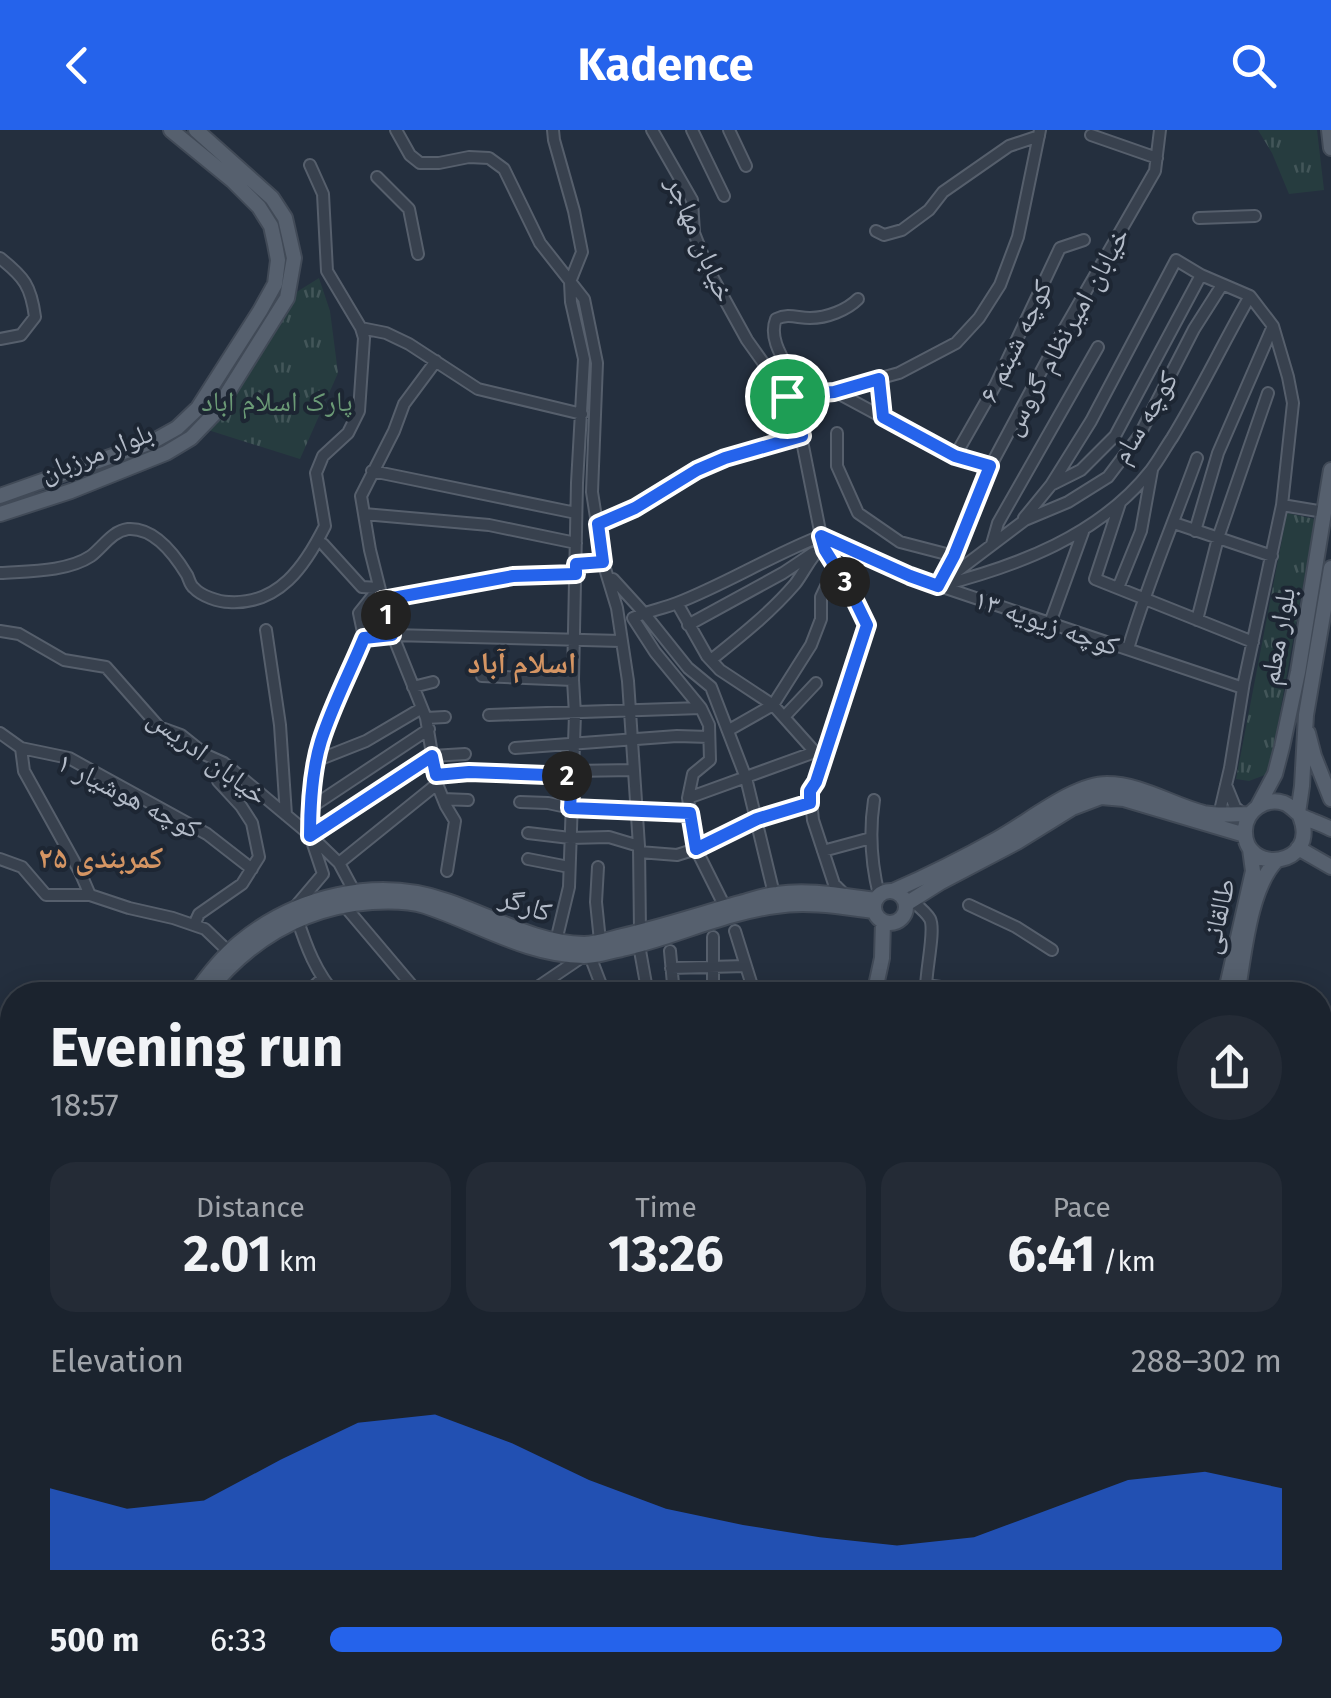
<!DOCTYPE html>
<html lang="en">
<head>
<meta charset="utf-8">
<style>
  body { margin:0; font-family:"Fira Sans","Noto Naskh Arabic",sans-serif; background:#242b36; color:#f1f3f6; height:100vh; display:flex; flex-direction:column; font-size:38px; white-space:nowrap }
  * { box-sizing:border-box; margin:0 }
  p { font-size:32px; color:#a0a4aa }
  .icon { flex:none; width:55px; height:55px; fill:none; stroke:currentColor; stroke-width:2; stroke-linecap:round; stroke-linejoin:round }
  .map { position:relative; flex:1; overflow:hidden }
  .drawer { position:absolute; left:0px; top:852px; width:1332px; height:718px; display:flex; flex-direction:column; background:#1b232e; border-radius:40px 40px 0 0; box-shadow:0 5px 25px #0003,0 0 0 2px #39404a }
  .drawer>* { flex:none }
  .pin { position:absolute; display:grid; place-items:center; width:85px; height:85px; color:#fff; margin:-42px; border:5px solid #fff; border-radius:50%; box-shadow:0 2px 10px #0007 }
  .km { position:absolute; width:50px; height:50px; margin:-25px; border-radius:50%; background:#222; color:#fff; font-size:28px; line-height:50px; text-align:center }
  .round { display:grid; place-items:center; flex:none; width:105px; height:105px; border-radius:52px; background:#242b36 }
  .headline { display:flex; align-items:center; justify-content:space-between; height:170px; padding:0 50px }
  h1 { font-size:55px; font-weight:700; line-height:75px }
  .metrics { display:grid; grid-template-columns:repeat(3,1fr); gap:15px; height:170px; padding:10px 50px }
  .metrics div { display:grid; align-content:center; border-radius:25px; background:#242b36; text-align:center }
  .metrics b { font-size:50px; font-weight:700 }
  .metrics small { font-size:28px; font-weight:400 }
  .metrics p { font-size:28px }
  .chart { height:280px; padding:20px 50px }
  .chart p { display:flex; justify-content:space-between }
  .chart svg { width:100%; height:180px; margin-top:10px; fill:#2563eb; opacity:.7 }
  ul { padding:0 50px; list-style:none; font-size:32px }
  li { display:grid; grid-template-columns:160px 120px 1fr; align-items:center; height:75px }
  li i { height:25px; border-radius:12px; background:#2563eb }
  header { display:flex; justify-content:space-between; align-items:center; height:130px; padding:0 50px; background:#2563eb; color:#fff; font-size:45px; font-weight:700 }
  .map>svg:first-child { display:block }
  .cemetery { fill:url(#cemetery-stones) }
  .park { fill:url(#park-tufts) }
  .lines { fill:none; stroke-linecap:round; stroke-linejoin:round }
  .minor-casing { stroke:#565f6c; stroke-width:14 }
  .major-casing { stroke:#414a57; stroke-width:18 }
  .minor { stroke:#38414e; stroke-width:10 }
  .major { stroke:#56606e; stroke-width:14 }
  .route-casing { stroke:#fff; stroke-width:20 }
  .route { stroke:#2563eb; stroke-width:12 }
  .labels { text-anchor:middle; stroke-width:8; stroke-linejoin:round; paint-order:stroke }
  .street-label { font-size:28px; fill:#b4bcc9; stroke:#1d2633 }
  .park-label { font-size:28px; fill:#6b9a76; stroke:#1d2633 }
  .neighbourhood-label { font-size:30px; font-weight:bold; fill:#d59563; stroke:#1d2633 }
</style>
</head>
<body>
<header><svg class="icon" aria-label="back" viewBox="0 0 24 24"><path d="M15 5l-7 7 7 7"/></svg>Kadence<svg class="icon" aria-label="search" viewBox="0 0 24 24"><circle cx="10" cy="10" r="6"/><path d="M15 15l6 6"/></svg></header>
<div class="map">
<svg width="1331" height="1568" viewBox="0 0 1331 1568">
  <defs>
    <pattern id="cemetery-stones" width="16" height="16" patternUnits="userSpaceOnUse" patternTransform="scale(2.5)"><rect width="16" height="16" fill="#263c3f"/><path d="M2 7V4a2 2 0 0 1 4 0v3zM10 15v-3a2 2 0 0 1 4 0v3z" fill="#435659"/></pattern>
    <pattern id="park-tufts" width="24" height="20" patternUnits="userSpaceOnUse" patternTransform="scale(2.5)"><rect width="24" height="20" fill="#263c3f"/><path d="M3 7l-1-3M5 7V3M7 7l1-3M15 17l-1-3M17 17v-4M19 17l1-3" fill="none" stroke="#435659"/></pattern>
  </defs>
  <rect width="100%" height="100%" fill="#242f3e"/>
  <path class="cemetery" d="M0 988 12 990V1118L0 1112Z
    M1331 1279V1568H1276L1275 1558H1320V1280Z"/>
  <path class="park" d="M1258 0H1317L1324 60 1289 64 1272 23Z
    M319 148 330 181 338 243 300 329 208 300 287 168Z
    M1287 383 1315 389 1271 632 1265 645 1249 651 1236 649Z
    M1060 1558H1163V1568H1063Z"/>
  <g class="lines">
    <defs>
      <path id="minor" d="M396 0 410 25 420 33H439L469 27 489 28 504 39 540 113 584 169 597 233 592 362 603 432 617 478 628 551 639 716 640 802
        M553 0 554 10 574 81 582 122 570 152 571 172 584 229 577 353 573 550 575 584 569 757 556 811
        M652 0 692 70 694 103 709 141 747 210 787 266 801 306 821 406 910 446 1243 558
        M692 0 724 66
        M729 0 746 36
        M1091 5 1157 28
        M377 47 409 79 418 124
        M1199 88 1255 86
        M876 101 884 105 902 100 929 80 943 62 1009 16 1039 6
        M0 128C24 147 31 156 35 187L21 205 0 209
        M361 198 386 203 409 214 478 259 582 284
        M436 231 404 274 394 301 361 366 370 420 389 496 426 588 437 654 446 676 455 691 447 741
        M879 249 883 287
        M834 261 899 243 956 213 979 188 1000 155 1018 107 1040 0
        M787 266 834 261 955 326 990 337
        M787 266 793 247C784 230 768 209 776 189 789 183 797 188 810 188 827 188 847 180 858 169
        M837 303V336L858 383 900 412 954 426
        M955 326 996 254 1060 118 1084 110
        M372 341 576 383
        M1051 355 1091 291 1176 130 1201 145 1250 166 1273 196 1288 247 1293 273 1282 375 1244 552 1230 638 1219 685
        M1120 373 1095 449 1253 512
        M1282 375 1324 382
        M364 384 489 395 576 413
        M1024 388 1051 355 1081 340 1115 306 1201 145
        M1174 393 1272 426
        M598 394 635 378 697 340 725 329 801 306
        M1195 401 1218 323 1273 196
        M323 414 362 457 379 458
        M992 414 998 393 1098 217
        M576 434 603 432
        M0 443C28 441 67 442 91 426 103 417 112 401 128 399 155 397 175 425 187 445 189 449 190 455 194 458 201 466 219 472 229 472 279 475 305 436 325 396L316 343 323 326 348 303 359 281 364 208 361 198 327 141 323 64 310 35
        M613 449 644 483 688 538 711 557 746 648 774 764
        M943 452 1025 390 1068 372 1108 347 1139 306 1194 199 1222 155
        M938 456 954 426 990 337 1059 208 1155 41 1160 0
        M939 456C1017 436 1099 406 1151 340 1159 330 1165 318 1172 308 1200 262 1223 213 1250 166
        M1118 458 1141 401 1152 340
        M382 469 513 447 576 444
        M677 473 707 526 720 540 773 575 815 622
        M1197 490 1218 408 1268 263
        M1050 493 1083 402
        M688 495 783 443 813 423
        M266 500 280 595 286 685
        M0 501 19 504 64 530 106 537 159 597 181 605 206 625 224 633 310 705 339 733 354 761
        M364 507 392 505 621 511
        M1128 519C1147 454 1174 392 1197 328
        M711 530C741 506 770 483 795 454 805 441 811 425 824 415
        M482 546 573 550
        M413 557 433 552
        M489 585 701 578
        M784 587 816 553
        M426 588 445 587
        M729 600 773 575 811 515 821 489V467L835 437
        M0 603 21 618 69 628 207 704 252 739
        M21 618 24 641 80 742 90 765
        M515 618 677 606 709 607
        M318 630 366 611 422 578
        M571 641 634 640
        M436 645 469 642 571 646
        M1226 655 1235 677 1243 684
        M688 668 815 622 818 624
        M443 669 468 670
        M874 670C869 703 871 733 879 765
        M520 672 548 673 571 678 690 683
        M310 678 429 599
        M528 703 570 708 609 707 639 716
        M310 705 432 626 465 624
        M823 721 871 708
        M639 722 677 725 696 719 757 689 810 673
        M0 729 22 737 46 765H90L129 778 173 788 205 799 229 822
        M528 729 569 737
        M339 733 437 654
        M598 737 596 772 600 811
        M912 771C918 776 926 782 930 789 936 801 924 847 926 865
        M343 774 420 865
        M969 775 1016 797 1052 820
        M295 777 323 744 310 705V678L320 613 364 507 359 483 379 458
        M725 777 696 719 688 668 693 644 710 630 709 595 701 578 655 522 633 488C647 481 662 479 677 473 726 454 772 425 821 406L825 419 851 460 867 495 816 652 810 661 813 690 834 754 846 766
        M297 788C306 816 316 843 336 865
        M194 795 199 784 242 754 259 727 252 693 241 676 218 651 212 628
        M735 801 755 865
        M713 807V865
        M639 815 648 865
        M670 821 674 865
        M590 826 605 865
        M671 838 746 836
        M925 855 1004 865
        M304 865 323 848
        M526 865 582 827
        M0 1113 12 1118
        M0 1180 12 1194
        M0 1523 11 1514 12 1508
        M0 1540 12 1547
        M33 1558 56 1568
        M63 1558 82 1568
        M1037 1558 1038 1568"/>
      <path id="major" d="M1329 0 1331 18
        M0 366 152 312 177 298 198 278 260 181 275 154 278 130 275 114 271 96 259 77 232 50 171 0
        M0 384 71 361 166 323 191 308 215 283 287 168 294 128 285 88 272 68 196 0
        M1308 603 1314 626 1331 669
        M1258 676 1275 644 1282 617 1298 542 1331 340
        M1298 683 1302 656 1306 585 1331 438
        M1300 686C1321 737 1243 746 1245 700 1246 680 1266 667 1284 673 1292 676 1296 683 1303 687 1312 691 1322 694 1331 699
        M1298 718 1331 737
        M874 777a16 16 0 1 1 32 0a16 16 0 1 1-32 0Z
        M893 761C929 745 963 728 997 709 1027 693 1073 654 1107 654 1141 654 1172 675 1204 683 1219 686 1235 684 1250 684
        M906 774 941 752 1017 712 1072 678 1101 667 1124 669 1245 705
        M194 865C207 846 221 828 239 813 295 766 377 746 447 771 492 786 535 813 584 814 597 814 610 809 622 806 662 797 700 784 740 773 752 770 764 765 777 764 809 759 843 766 876 770
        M205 865C248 810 302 777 372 772 389 771 409 771 425 776 477 793 528 826 584 826 597 826 610 821 622 819 673 808 723 783 776 776 808 771 842 777 874 781
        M874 865 882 828 883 792
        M1225 865 1253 741 1250 719
        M1237 865C1244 827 1249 758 1277 730
        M0 1208 12 1193
        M1182 1558V1568
        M744 1568 746 1558
        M1195 1568 1196 1558"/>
    </defs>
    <use href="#minor" class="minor-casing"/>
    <use href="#major" class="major-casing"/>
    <use href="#minor" class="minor"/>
    <use href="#major" class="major"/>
  </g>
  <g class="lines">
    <defs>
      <path id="route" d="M879 249 883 287 955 326 990 336 954 426 938 456 910 446 821 406 825 420 850 460 867 495 816 652 810 661V673L757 689 696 719 690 683 570 678 572 646 469 642 436 645 432 626 310 706C310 675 312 640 321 611 332 576 350 542 364 508L392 505 382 470 513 446 576 444V434L603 432 598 394 635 378 697 340 725 328 802 306 787 266 834 262Z"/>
    </defs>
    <use href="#route" class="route-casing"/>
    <use href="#route" class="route"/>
  </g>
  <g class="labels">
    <g class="street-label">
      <text transform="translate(701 109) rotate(67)" y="10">خیابان مهاجر</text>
      <text transform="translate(1065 201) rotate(-61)" y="10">خیابان امیرنظام گروس</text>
      <text transform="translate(1015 211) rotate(-64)" y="10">کوچه شبنم ۶</text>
      <text transform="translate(1144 287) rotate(-59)" y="10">کوچه سام</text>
      <text transform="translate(96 322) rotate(-21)" y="10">بلوار مرزبان</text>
      <text transform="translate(1047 492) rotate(19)" y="10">کوچه زیویه ۱۳</text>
      <text transform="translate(1277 506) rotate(-80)" y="10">بلوار معلم</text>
      <text transform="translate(208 626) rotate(37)" y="10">خیابان ادریس</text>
      <text transform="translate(129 665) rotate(27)" y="10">کوچه هوشیار ۱</text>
      <text transform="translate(526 774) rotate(19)" y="10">کارگر</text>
      <text transform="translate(1217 786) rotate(-77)" y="10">طالقانی</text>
    </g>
    <g class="park-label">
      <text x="277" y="281">پارک اسلام اباد</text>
    </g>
    <g class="neighbourhood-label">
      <text x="522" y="543">اسلام آباد</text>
      <text x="101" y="738">کمربندی ۲۵</text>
    </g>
  </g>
</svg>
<div class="pin" style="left:787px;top:266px;background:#1e9e55"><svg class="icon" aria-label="arrive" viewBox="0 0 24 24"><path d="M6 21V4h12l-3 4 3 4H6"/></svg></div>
<b class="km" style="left:386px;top:485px">1</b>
<b class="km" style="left:567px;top:646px">2</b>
<b class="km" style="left:845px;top:452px">3</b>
<section class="drawer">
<div class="headline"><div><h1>Evening run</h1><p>18:57</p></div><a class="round"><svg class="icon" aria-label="share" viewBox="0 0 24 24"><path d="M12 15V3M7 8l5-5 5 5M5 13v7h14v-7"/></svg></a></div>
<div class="metrics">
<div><p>Distance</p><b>2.01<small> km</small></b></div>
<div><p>Time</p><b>13:26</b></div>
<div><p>Pace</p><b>6:41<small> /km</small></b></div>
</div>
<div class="chart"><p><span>Elevation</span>288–302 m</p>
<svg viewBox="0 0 160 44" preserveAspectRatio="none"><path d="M0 44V24L10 29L20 27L30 17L40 8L50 6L60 13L70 22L80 29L90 33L100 36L110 38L120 36L130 29L140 22L150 20L160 24V44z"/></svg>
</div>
<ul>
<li><b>500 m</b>6:33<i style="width:100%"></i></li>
</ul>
</section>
</div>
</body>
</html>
